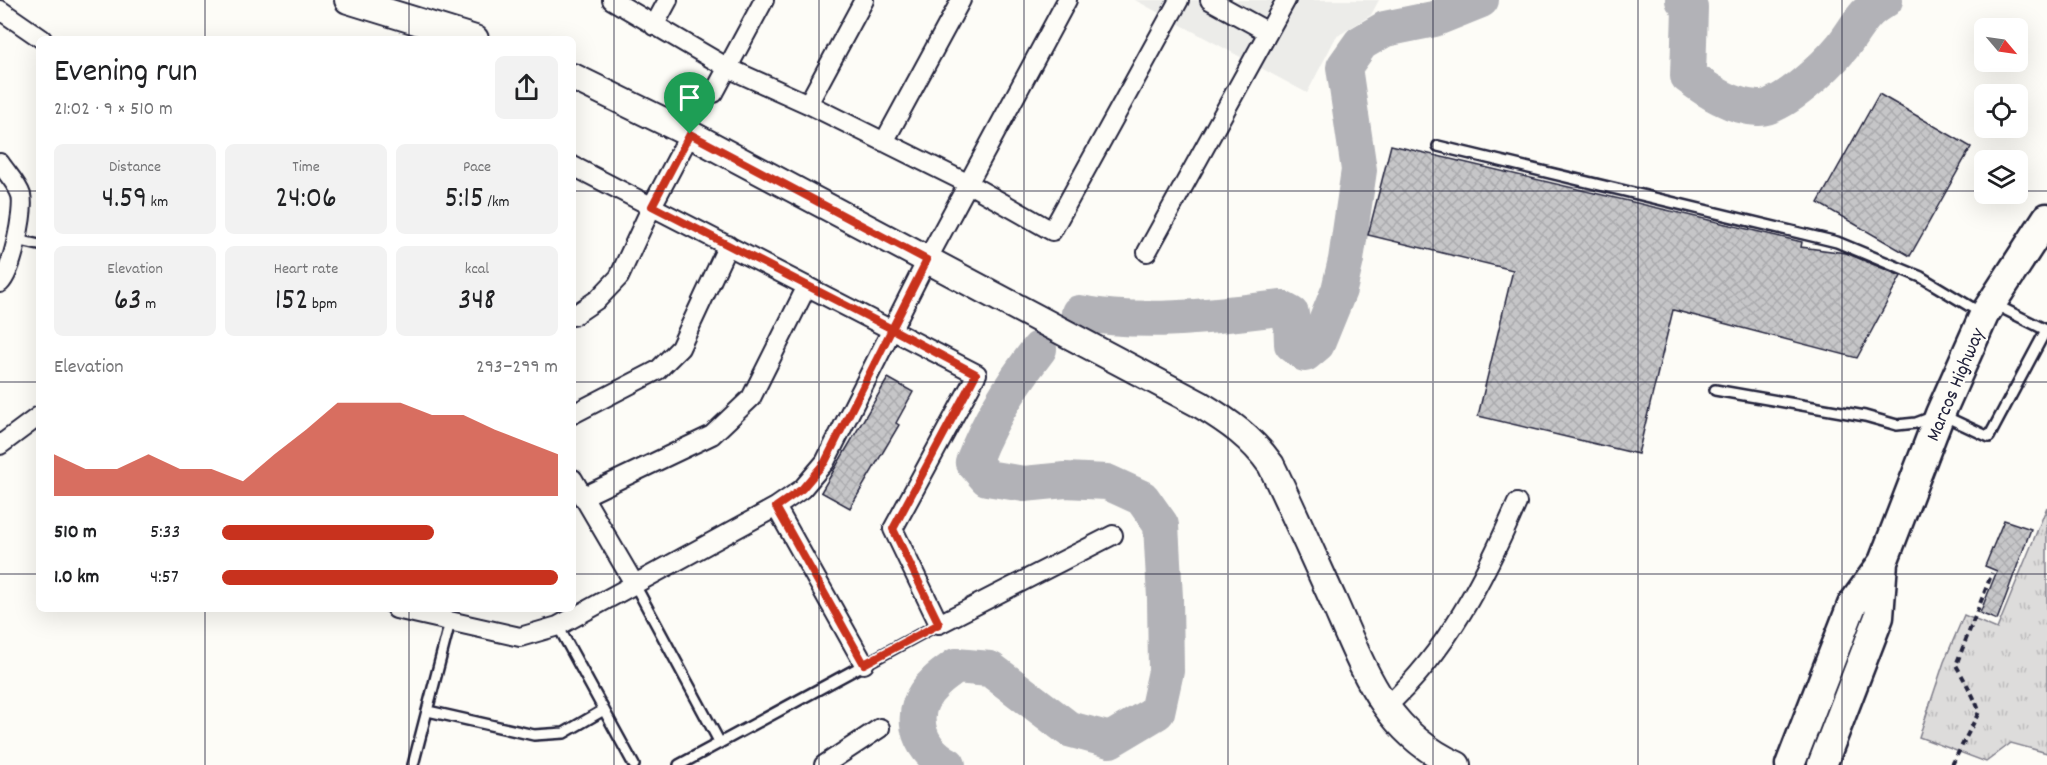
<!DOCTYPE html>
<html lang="en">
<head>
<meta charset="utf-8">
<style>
  body { margin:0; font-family:Dekko,sans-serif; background:#f2f2f2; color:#202124; height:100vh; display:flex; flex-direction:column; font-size:22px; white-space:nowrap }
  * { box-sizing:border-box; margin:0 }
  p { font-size:20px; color:#757577 }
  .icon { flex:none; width:33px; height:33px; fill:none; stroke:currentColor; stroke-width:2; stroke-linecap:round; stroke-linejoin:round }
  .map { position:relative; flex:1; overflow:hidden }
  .details { position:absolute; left:36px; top:36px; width:540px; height:576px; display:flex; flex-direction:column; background:#fff; border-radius:9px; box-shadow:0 6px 24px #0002 }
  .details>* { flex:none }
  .needle { width:39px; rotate:119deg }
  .buttons { position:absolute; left:1974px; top:18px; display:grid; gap:12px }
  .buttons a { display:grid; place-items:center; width:54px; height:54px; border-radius:9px; background:#fff; box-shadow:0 6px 24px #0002; font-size:30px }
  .pin { position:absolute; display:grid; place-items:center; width:51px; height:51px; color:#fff; margin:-62px -26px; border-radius:50% 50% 50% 0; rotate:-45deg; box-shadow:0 0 6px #0007 }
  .pin .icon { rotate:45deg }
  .round { display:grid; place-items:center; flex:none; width:63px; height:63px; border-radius:9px; background:#f2f2f2 }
  .summary { display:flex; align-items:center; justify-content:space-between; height:102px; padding:0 18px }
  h1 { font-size:33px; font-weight:600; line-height:45px }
  .figures { display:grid; grid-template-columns:repeat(3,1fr); gap:9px; height:102px; padding:6px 18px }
  .figures div { display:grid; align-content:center; border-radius:9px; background:#f2f2f2; text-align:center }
  .figures b { font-size:30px; font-weight:600 }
  .figures small { font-size:16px; font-weight:400 }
  .figures p { font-size:16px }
  .chart { height:168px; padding:12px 18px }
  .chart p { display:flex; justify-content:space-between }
  .chart svg { width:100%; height:108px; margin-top:6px; fill:#c8321e; opacity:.7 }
  ul { padding:0 18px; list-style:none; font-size:20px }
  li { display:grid; grid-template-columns:96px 72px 1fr; align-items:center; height:45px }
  li i { height:15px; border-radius:8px; background:#c8321e }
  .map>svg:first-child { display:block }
  .built { fill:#ecece9 }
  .grass { fill:url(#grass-tufts); stroke:#807f8b; stroke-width:1.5 }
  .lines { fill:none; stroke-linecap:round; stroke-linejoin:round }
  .river { stroke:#b2b2b7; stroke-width:36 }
  .building { fill:url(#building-cross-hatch); stroke:#22223b; stroke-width:1.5 }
  .lane-casing { stroke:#22223b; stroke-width:14 }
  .street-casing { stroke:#22223b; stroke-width:22 }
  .secondary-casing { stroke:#22223b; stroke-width:30 }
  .primary-casing { stroke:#22223b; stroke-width:33 }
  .path { stroke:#22223b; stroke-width:4; stroke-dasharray:6 4.5; stroke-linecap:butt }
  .lane { stroke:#fdfcf7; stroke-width:9 }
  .street { stroke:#fdfcf7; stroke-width:18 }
  .secondary { stroke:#fdfcf7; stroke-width:26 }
  .primary { stroke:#fdfcf7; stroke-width:28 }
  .route-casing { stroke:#fff; stroke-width:12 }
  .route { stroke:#c8321e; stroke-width:8 }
  .grid { fill:none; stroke:#22223b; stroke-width:1.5; stroke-opacity:0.55 }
  .labels { text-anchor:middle; stroke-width:4.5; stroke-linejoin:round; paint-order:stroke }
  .street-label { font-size:20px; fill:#22223b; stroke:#fdfcf7 }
</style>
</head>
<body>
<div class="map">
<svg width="2047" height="765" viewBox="0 0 2047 765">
  <defs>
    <pattern id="grass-tufts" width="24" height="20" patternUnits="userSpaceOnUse" patternTransform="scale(1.5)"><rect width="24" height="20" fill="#dddcdb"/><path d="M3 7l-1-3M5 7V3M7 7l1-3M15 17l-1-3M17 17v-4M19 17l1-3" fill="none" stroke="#bdbcbd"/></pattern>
    <pattern id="building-cross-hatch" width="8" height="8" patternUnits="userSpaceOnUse" patternTransform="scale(1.5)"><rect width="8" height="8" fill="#c6c6c8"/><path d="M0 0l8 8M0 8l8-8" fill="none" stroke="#aaaaad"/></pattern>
  </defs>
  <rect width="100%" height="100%" fill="#fdfcf7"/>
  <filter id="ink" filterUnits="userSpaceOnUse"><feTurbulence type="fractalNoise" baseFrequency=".0167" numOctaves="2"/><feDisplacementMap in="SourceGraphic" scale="12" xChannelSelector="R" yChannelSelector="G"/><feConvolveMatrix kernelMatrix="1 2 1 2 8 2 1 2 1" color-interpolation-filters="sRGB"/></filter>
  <g filter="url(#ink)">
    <path class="built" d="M1135 0H1379L1371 15 1336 37 1307 93Z"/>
    <path class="grass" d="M2047 507V753L2011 743 1986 762 1919 737 1944 662 1964 615 1997 629Z"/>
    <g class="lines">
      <path class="river" d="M1683 0 1690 8 1688 76C1708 91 1732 107 1758 108 1781 110 1828 64 1842 47 1858 27 1861 13 1885 0
        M1079 313C1146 325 1213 316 1280 308L1291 314 1292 344 1305 354 1317 344 1339 290 1346 260 1359 170 1344 67 1361 43 1385 29 1434 19 1481 0
        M948 765C916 748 906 710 934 684 940 677 949 672 956 666L990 669 1069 729 1110 740 1157 712 1166 671 1165 598 1161 525 1142 498 1107 482 1065 480 1024 484 987 478 973 462C989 420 1011 385 1039 349"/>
    </g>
    <path class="building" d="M1879 94 1971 147 1910 256 1818 203Z
      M1391 145 1802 242 1801 247 1846 253 1901 276 1857 358 1673 310 1638 454 1478 416 1513 270 1368 235Z
      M888 378 913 392 896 423 899 425 850 508 821 492Z
      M2004 520 2031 529 1997 620 1980 613 1997 571 1985 566Z"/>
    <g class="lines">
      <defs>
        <path id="lane" d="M1438 146 1837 242 1921 277 1981 313
          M17 240 39 245
          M1715 390 1865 416 1897 425 1916 423 1940 414 1989 437 2046 330 1996 305
          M635 585 720 743
          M558 626 634 765
          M428 711 534 735 564 733 602 711
          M413 765 450 622
          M679 765 939 624"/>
        <path id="street" d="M612 0 728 68 808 104 969 184 1052 231 1179 0
          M1210 0 1268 32
          M0 10 42 39
          M654 26 668 0
          M714 93 764 0
          M808 104 864 0
          M884 142 961 0
          M0 163C6 172 18 185 21 195 25 211 12 272 0 283
          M573 166 977 374 893 529 939 624 1113 535
          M1147 252 1286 0
          M573 316 598 299 619 277 652 206 690 134
          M573 414 658 370 680 348 728 245
          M0 445 39 416
          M573 479 635 585
          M582 497 712 435 751 398 807 286
          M776 507 864 664
          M396 609 520 637 558 626 776 507 802 489 825 462 927 260 1067 0
          M1386 707C1447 652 1485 577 1517 503
          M824 765 880 728"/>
        <path id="secondary" d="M348 0 475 39
          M573 77 690 134 1201 405C1229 422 1252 438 1271 465 1293 510 1313 556 1334 602 1364 670 1385 733 1457 765"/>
        <path id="primary" d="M1790 765 1852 605 1883 562 1940 414 1984 315 2047 218
          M1822 765 1879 617 1883 562"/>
      </defs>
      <use href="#lane" class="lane-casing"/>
      <use href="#street" class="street-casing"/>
      <use href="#secondary" class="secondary-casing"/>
      <use href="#primary" class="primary-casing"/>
      <path class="path" d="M1952 765 1979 712C1978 703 1962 676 1956 665L1992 573"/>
      <use href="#lane" class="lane"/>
      <use href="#street" class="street"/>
      <use href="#secondary" class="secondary"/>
      <use href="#primary" class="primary"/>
    </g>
  </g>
  <g class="lines" filter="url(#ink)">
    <defs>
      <path id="route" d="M690 134 927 260 892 329 976 374 893 529 939 624 864 664 776 507 802 489 825 462 892 329 652 206 690 134"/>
    </defs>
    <use href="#route" class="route-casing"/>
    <use href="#route" class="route"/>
  </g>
  <path class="grid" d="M205 0V39M409 0V39M614 0V765M819 0V765M1024 0V765M1228 0V765M1433 0V765M1638 0V765M1842 0V765M0 191H39M573 191H1984M2018 191H2047M0 382H39M573 382H2047M0 574H39M573 574H2047M205 609V765M409 609V765"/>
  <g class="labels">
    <g class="street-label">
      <text transform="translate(1954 384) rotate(-67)" y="7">Marcos Highway</text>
    </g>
  </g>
</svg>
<div class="buttons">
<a><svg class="needle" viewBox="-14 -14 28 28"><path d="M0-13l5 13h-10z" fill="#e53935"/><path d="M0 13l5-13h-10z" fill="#757577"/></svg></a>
<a><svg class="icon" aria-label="locate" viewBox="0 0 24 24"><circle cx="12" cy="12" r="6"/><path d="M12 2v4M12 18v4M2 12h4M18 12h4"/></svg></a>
<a><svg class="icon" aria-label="layers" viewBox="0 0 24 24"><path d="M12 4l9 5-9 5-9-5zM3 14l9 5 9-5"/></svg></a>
</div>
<div class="pin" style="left:690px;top:134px;background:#1e9e55"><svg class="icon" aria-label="arrive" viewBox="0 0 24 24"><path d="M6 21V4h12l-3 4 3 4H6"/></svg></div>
<section class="details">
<div class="summary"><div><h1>Evening run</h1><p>21:02 · 9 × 510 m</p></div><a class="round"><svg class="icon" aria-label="share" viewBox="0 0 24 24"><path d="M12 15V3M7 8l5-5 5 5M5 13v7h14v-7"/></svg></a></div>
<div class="figures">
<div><p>Distance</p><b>4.59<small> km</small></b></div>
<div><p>Time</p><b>24:06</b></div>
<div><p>Pace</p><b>5:15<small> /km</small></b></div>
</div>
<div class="figures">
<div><p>Elevation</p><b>63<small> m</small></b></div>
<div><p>Heart rate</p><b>152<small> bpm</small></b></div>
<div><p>kcal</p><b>348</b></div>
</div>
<div class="chart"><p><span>Elevation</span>293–299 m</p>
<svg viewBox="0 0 160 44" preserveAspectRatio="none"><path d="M0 44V27L10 33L20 33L30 27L40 33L50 33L60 38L70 27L80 17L90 6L100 6L110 6L120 11L130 11L140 17L150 22L160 27V44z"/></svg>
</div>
<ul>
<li><b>510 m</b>5:33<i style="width:63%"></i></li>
<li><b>1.0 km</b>4:57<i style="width:100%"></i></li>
</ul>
</section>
</div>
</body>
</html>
